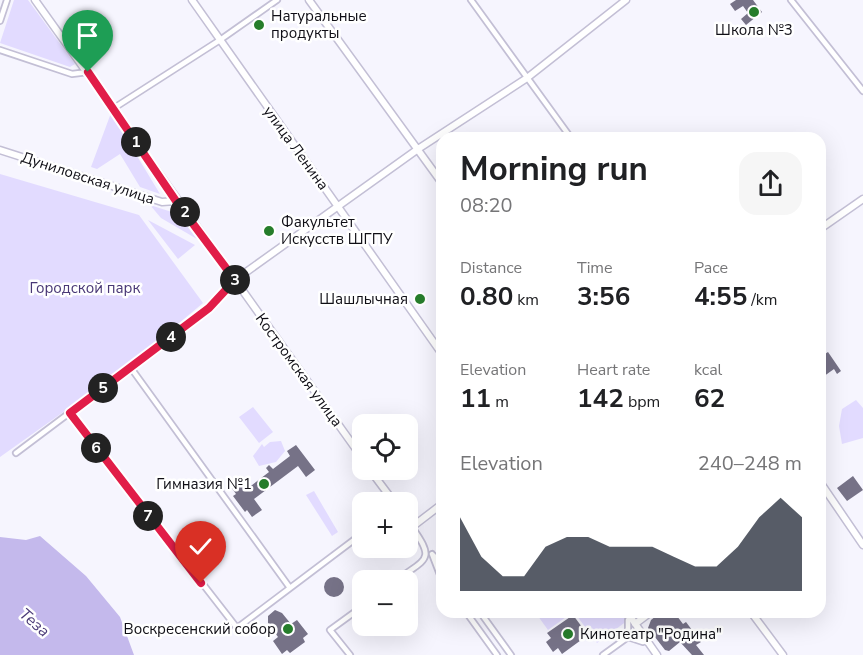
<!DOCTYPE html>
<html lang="en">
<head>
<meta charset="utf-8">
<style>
  body { margin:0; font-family:"Nunito Sans",sans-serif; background:#f6f6f6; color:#202124; height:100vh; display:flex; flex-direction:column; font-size:22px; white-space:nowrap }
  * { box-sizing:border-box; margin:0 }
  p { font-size:20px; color:#757577 }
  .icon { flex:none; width:33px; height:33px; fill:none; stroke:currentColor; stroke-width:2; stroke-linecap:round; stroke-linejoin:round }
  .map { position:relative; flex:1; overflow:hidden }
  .drawer { position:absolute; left:436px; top:132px; width:390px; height:486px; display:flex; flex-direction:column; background:#fff; border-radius:18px; box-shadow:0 6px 24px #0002 }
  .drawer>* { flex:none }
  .controls { position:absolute; left:352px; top:414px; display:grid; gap:12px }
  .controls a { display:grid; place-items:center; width:66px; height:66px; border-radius:12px; background:#fff; box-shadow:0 6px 24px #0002; font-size:30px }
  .pin { position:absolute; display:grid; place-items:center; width:51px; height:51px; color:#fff; margin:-62px -26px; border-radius:50% 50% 50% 0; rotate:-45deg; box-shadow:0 0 6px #0007 }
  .pin .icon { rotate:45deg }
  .km { position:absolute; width:30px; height:30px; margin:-15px; border-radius:50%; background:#222; color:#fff; font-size:16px; line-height:30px; text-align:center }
  .round { display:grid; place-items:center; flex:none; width:63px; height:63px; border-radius:18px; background:#f6f6f6 }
  .headline { display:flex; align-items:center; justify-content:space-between; height:102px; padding:0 24px }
  h1 { font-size:33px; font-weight:700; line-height:45px }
  .figures { display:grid; grid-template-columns:repeat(3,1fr); gap:9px; height:102px; padding:6px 24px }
  .figures div { display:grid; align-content:center }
  .figures b { font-size:26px; font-weight:700 }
  .figures small { font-size:16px; font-weight:400 }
  .figures p { font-size:16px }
  .chart { height:168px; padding:12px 24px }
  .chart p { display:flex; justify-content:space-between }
  .chart svg { width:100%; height:108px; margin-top:6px; fill:#111827; opacity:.7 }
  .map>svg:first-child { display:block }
  .green { fill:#e2dbff }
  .water { fill:#c4b9ec }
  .building { fill:#767287 }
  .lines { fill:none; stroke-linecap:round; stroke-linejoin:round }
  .street-casing { stroke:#c3bfd5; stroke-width:8 }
  .secondary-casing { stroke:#c3bfd5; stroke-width:9 }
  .street { stroke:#fff; stroke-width:4.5 }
  .secondary { stroke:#fff; stroke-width:6 }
  .route-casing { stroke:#fff; stroke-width:12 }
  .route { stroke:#e11d48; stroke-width:8 }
  .poi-dot { fill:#267d2b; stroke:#fff; stroke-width:2 }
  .labels { text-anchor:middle; stroke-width:5; stroke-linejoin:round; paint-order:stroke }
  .poi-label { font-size:15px; fill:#0f0e15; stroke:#fff; text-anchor:start }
  .street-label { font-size:15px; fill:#0f0e15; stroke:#fff }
  .park-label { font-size:15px; fill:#493876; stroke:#fff }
  .water-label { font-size:16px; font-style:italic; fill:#493976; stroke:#fff }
</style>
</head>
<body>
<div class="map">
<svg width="863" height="655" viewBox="0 0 863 655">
  <rect width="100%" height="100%" fill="#f6f5fe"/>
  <path class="green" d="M14 0H28L75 64 70 67 0 43Z
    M111 113 160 194 140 187 120 154 97 169 91 167Z
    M0 174 139 215 203 303 128 366 0 457Z
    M150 205 178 214 197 239 161 218Z
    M148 220 195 245 178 259Z
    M856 400 863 408V438L842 444 839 426 842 409Z
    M253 407 273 432 259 443 239 417Z
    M281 441 285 451 276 462 259 466 253 456 262 444 264 447 270 442Z
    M314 491 338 532 332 536 306 495Z
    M535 612H573L548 630Z
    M574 612H627L631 618 597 643Z"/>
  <path class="water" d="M40 536 86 576 120 617 134 655H0V537L26 540Z"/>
  <path class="building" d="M736 0H753L762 12 746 25 741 19 748 13 743 6 735 11 730 4Z
    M828 352 841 371 837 374 834 369 820 379V357Z
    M296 445 315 470 306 477 298 466 254 499 262 510 252 517 247 510 245 512 233 496 236 494 231 487 240 480 247 489 269 472 266 468 269 465 273 469 290 456 287 451Z
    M853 476 863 490 847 501 837 488Z
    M324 587a10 10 0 1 1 20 0a10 10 0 1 1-20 0Z
    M275 610 282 613 291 624 297 620 308 634 303 638 305 642 290 653 287 650 282 654 273 641 278 637 268 623V616Z
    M661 612H674L683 624 686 622 701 642 696 645 704 655H692L680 642 669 651 665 650 648 628 651 620Z
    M573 615 588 635 562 654 558 648 553 652 546 642 551 638 547 633Z"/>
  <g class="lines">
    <defs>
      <path id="street" d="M471 0 571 138
        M791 0 863 91
        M0 21 7 0
        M0 50 72 74 88 72
        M114 108 220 40 277 0
        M131 368 290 588
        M70 413 237 628 363 533
        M16 453 209 308 235 280
        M432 554 442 580
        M433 555 442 564
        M397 580C426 558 436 561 412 527
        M466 612 497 655
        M480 612 511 655
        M628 620V637
        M350 655 330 630 363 606
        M603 655 628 637 643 642"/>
      <path id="secondary" d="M35 0 363 459
        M192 0 442 354
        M309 0 442 183
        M0 150 162 202 176 201
        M820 229 863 199
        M235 280 418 149 527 78 626 0
        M370 470 394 502
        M820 482 863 545
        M408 521 412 527 442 504
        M627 612 657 655
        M751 612 783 655
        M635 624 651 612"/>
    </defs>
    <use href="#street" class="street-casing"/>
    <use href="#secondary" class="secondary-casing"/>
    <use href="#street" class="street"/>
    <use href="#secondary" class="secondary"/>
  </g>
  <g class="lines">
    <defs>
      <path id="route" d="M88 72 176 201 235 280 209 308 70 413 201 583"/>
    </defs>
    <use href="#route" class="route-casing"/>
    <use href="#route" class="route"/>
  </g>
  <g class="poi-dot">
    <circle cx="754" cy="12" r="6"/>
    <circle cx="259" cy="25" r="6"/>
    <circle cx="269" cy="231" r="6"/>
    <circle cx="420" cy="299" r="6"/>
    <circle cx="264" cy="484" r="6"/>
    <circle cx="288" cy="629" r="6"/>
    <circle cx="568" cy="634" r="6"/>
  </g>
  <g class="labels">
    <g class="poi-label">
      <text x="271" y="21">Натуральные<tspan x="271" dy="17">продукты</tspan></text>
      <text x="754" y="35" text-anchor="middle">Школа №3</text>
      <text x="281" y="227">Факультет<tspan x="281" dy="17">Искусств ШГПУ</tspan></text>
      <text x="408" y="304" text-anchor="end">Шашлычная</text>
      <text x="252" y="489" text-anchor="end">Гимназия №1</text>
      <text x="276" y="634" text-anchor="end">Воскресенский собор</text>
      <text x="580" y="639">Кинотеатр "Родина"</text>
    </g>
    <g class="street-label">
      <text transform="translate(296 148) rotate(54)" y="5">улица Ленина</text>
      <text transform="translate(88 178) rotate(18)" y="5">Дуниловская улица</text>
      <text transform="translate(299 370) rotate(54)" y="5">Костромская улица</text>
    </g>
    <g class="park-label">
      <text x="85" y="293">Городской парк</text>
    </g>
    <g class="water-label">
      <text transform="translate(35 622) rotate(41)" y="6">Теза</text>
    </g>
  </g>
</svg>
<div class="controls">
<a><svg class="icon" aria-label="locate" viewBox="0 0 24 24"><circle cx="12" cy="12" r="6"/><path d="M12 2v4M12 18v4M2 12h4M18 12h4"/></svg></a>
<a>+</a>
<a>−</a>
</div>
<div class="pin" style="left:88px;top:72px;background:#1e9e55"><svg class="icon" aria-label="arrive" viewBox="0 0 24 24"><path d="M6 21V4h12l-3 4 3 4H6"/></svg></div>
<div class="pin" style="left:201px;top:583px;background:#d93025"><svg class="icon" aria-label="check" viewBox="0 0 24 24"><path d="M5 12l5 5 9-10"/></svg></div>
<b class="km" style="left:136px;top:142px">1</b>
<b class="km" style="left:185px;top:212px">2</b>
<b class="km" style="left:235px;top:280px">3</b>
<b class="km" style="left:171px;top:337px">4</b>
<b class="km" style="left:103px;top:388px">5</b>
<b class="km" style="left:96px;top:448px">6</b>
<b class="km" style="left:148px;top:516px">7</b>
<section class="drawer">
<div class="headline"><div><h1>Morning run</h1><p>08:20</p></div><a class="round"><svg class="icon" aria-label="share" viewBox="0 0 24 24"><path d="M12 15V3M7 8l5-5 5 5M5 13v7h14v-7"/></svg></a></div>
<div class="figures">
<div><p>Distance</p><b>0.80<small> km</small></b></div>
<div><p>Time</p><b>3:56</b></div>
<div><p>Pace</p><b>4:55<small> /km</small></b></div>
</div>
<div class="figures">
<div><p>Elevation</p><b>11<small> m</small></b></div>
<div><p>Heart rate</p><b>142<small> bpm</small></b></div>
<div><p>kcal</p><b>62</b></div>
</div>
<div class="chart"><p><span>Elevation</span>240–248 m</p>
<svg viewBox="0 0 160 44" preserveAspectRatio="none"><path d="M0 44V14L10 30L20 38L30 38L40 26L50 22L60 22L70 26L80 26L90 26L100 30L110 34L120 34L130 26L140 14L150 6L160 14V44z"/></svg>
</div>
</section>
</div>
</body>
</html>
